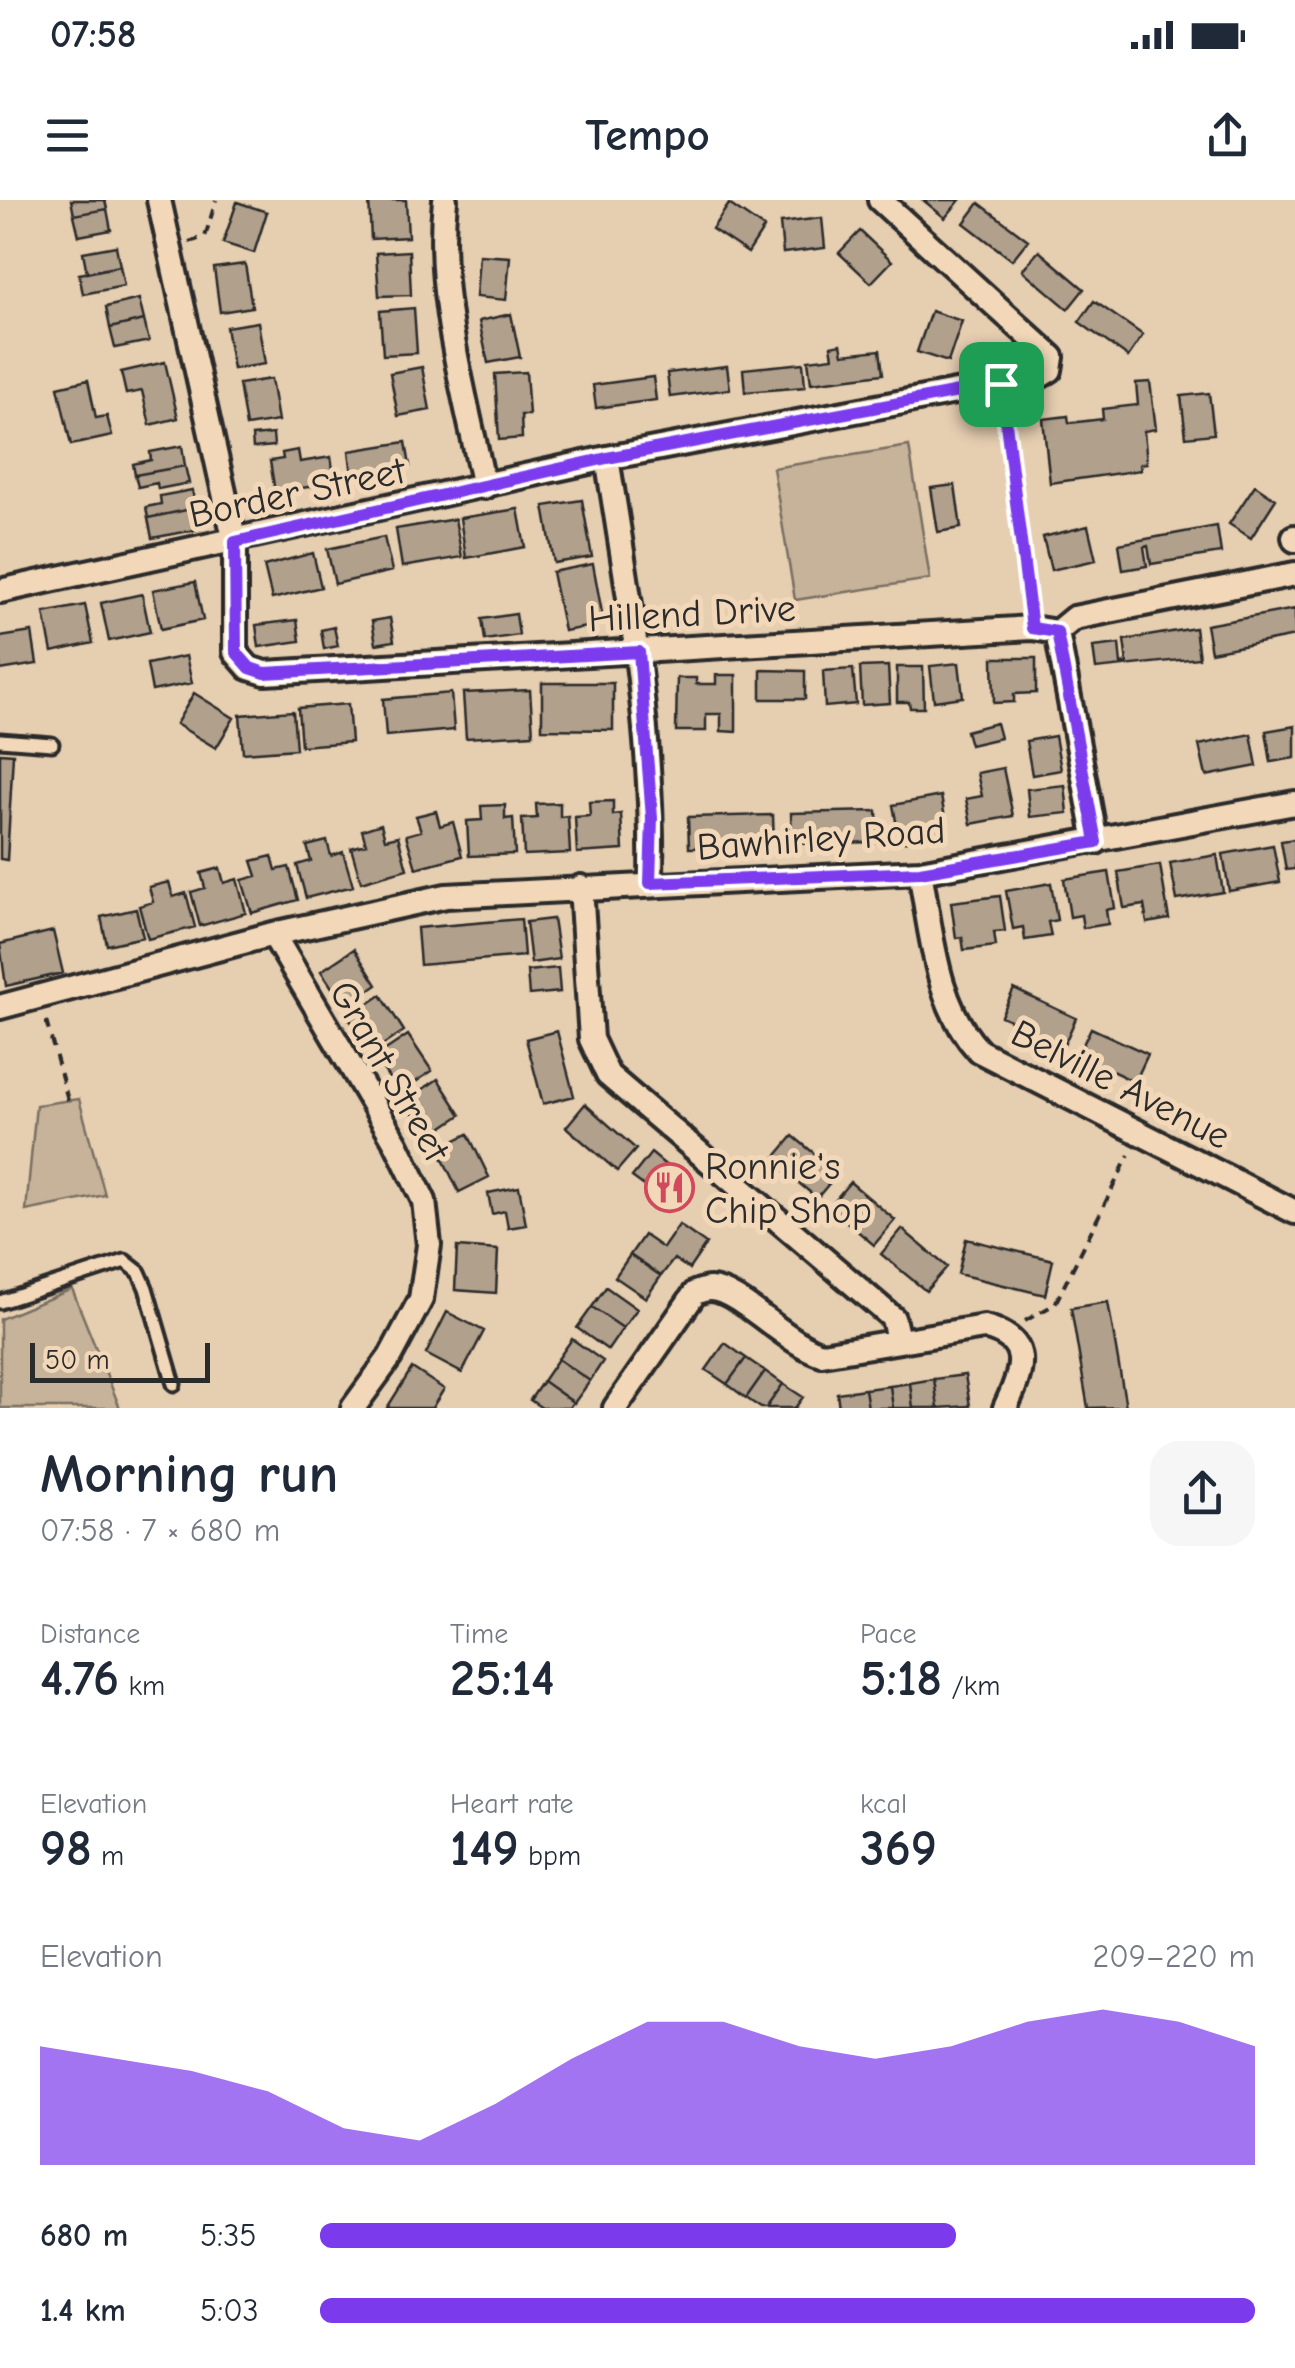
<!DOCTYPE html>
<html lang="en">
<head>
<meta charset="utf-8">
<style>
  body { margin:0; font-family:"Comic Neue",sans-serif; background:#f6f6f7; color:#1f2937; height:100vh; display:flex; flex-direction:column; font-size:38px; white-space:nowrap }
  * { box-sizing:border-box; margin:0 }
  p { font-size:32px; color:#747a83 }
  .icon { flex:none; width:55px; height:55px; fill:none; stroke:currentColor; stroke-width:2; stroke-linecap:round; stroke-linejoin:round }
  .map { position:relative; height:1208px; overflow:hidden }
  .side { display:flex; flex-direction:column; background:#fff; flex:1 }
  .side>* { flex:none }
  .scale { position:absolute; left:30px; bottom:25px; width:180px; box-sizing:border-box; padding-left:10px; border:5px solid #2b2b2b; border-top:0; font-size:28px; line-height:35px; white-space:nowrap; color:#2b2b2b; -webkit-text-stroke:8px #f2d8b9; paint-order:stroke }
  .pin { position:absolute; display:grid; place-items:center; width:85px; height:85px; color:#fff; margin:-42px; border-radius:20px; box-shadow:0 5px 15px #0006 }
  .round { display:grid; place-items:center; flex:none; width:105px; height:105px; border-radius:30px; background:#f6f6f7 }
  .head { display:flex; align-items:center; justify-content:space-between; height:170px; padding:0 40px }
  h1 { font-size:55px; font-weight:600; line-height:75px }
  .figures { display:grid; grid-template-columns:repeat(3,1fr); gap:15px; height:170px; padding:10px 40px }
  .figures div { display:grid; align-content:center }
  .figures b { font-size:50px; font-weight:600 }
  .figures small { font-size:28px; font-weight:400 }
  .figures p { font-size:28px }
  .chart { height:280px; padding:20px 40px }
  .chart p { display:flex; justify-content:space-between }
  .chart svg { width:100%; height:180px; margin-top:10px; fill:#7c3aed; opacity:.7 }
  ul { padding:0 40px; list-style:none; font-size:32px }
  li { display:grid; grid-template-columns:160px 120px 1fr; align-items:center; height:75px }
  li i { height:25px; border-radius:12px; background:#7c3aed }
  .status { display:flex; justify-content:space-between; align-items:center; height:70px; padding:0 50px; background:#fff; direction:ltr }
  .status svg { height:28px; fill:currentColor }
  header { display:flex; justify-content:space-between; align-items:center; height:130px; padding:0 40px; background:#fff; font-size:45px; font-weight:600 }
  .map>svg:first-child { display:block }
  .green { fill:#c7b39a; stroke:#796f62; stroke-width:2.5 }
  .building { fill:#b1a08c; stroke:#2b2b2b; stroke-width:2.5 }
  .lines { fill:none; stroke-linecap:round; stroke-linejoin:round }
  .service-casing { stroke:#2b2b2b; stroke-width:19 }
  .minor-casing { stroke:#2b2b2b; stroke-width:30 }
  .path { stroke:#2b2b2b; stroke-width:4; stroke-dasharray:10 8; stroke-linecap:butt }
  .service { stroke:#f2d8b9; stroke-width:11 }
  .minor { stroke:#f2d8b9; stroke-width:22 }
  .route-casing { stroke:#fff; stroke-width:20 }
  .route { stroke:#7c3aed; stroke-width:12 }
  .labels { text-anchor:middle; stroke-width:10; stroke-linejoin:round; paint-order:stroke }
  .street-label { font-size:38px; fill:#2b2b2b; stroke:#f2d8b9 }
  .poi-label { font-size:38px; fill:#2b2b2b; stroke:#f2d8b9; text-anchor:start }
</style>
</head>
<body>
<div class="status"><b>07:58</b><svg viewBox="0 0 49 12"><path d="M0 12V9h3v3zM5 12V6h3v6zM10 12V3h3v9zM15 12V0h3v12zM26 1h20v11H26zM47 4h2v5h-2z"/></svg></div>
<header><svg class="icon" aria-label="menu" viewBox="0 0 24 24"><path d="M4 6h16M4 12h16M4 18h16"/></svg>Tempo<svg class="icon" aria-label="share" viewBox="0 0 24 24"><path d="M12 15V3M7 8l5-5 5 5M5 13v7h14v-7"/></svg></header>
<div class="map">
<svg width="1295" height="1208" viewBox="0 0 1295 1208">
  <rect width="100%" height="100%" fill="#e6ceb1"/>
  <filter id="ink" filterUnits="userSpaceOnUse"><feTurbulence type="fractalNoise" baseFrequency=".01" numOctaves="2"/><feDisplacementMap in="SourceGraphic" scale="20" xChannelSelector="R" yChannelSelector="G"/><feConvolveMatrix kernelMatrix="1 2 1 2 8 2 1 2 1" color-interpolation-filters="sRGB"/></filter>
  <g filter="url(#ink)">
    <path class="green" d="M909 246 930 379 795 400 773 268Z
      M79 899 105 995 26 1011 36 905Z
      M72 1089 120 1208H0V1119Z"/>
    <path class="building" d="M71 0H105L107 9 74 15Z
      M369 0H406L408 37 371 39Z
      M923 0H960L945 18Z
      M237 2 267 12 254 53 223 43Z
      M979 3 1028 40 1012 60 964 23Z
      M729 4 764 28 748 53 712 29Z
      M107 9 111 30 79 36 74 15Z
      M822 18 825 48 783 53 780 23Z
      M860 31 892 61 871 83 839 53Z
      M116 46 120 66 87 73 83 52Z
      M409 51 411 95 379 96 376 53Z
      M1039 51 1084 89 1068 109 1022 70Z
      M479 55 510 57 506 100 476 97Z
      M245 64 252 107 220 112 214 68Z
      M120 66 124 86 83 94 79 74Z
      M139 99 144 120 110 128 106 107Z
      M1094 101 1143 135 1128 157 1079 122Z
      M414 108 417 153 383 155 380 111Z
      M931 111 962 121 948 162 917 152Z
      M511 114 520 157 488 163 479 121Z
      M144 120 149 141 115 148 110 128Z
      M258 122 265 164 233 169 226 127Z
      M841 144 843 154 880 150 883 174 811 183 808 160 833 157 831 146Z
      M165 162 178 218 150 225 142 191 126 194 121 172Z
      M803 163 805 187 745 192 743 169Z
      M727 166 730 189 670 197 667 173Z
      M422 167 430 210 398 216 390 173Z
      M526 172 529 215H521L522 238 499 240 495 174Z
      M653 177 656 200 596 208 593 185Z
      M271 179 278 221 246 226 239 184Z
      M88 180 96 218 107 216 112 236 71 245 58 187Z
      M1150 182 1156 229 1144 231 1147 263 1140 264 1141 270 1050 283 1043 219 1068 216 1069 223 1103 219 1102 209 1138 205 1136 183Z
      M1209 193 1214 234 1186 237 1181 196Z
      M273 234 274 246 253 248 252 236Z
      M406 242 410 266 352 275 349 251Z
      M182 246 185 266 135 275 133 264 151 260 150 252Z
      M298 250 300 262 331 257 335 283 275 292 270 261 283 259 282 253Z
      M185 266 189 283 158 289 157 283 138 287 135 275Z
      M955 285 961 328 938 332 931 288Z
      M1255 285 1276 299 1251 338 1229 324Z
      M192 290 196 308 148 318 146 307 161 304 160 296Z
      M582 300 592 357 554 363 544 306Z
      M196 308 200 329 152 338 148 318Z
      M518 309 525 347 466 358 460 318Z
      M455 319 462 357 402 367 396 329Z
      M1088 326 1096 360 1051 370 1043 337Z
      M1217 326 1221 353 1151 364 1148 346 1144 347 1147 366 1123 370 1119 344Z
      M384 337 392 371 335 384 327 349Z
      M313 353 321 387 272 399 264 366Z
      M593 364 604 424 564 431 552 372Z
      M195 382 203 420 161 429 153 390Z
      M142 394 150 432 109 441 101 403Z
      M85 405 93 443 52 452 44 413Z
      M1295 409V436L1211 452 1206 425Z
      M516 414 519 435 485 440 482 419Z
      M390 418 394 441 376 444 372 421Z
      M297 420 300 441 259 447 256 425Z
      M334 427 338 446 324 449 321 430Z
      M1195 428 1199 458 1096 469 1093 447 1119 444 1121 464 1127 463 1124 440Z
      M32 432 37 464 0 470V437Z
      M186 456 192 483 152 491 147 464Z
      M993 458H1036V493L1014 494V502L994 503Z
      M959 463 963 497 934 501 930 466Z
      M888 466 890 503 862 505 860 467Z
      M897 467H923L924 508H910L909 502H897Z
      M853 469 856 504 825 507 823 471Z
      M761 470 805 471V499H761Z
      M716 475H736V532L721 531V514H706V531H676L677 478H696V484H716Z
      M542 483H613V530L542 529Z
      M530 490 533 534 466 538 463 493Z
      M194 493 234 518 216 548 176 524Z
      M451 493 454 530 386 536 383 499Z
      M348 504 351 542 301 546 298 508Z
      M293 511 296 549 243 553 240 515Z
      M996 523 1000 538 970 545 966 531Z
      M1295 526V558L1271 562 1266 531Z
      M1251 534 1257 566 1206 576 1199 545Z
      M1055 536 1061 570 1032 575 1026 541Z
      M0 553 13 554 7 660 0 659Z
      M1003 568 1013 616 971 624 966 599 982 596 977 573Z
      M1065 585 1068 613 1030 617 1027 589Z
      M941 596 948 634 900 642 893 605Z
      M613 601V615L621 614 623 650 577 653 575 617 590 616 589 602Z
      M560 603V617L568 616 570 653 524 655 522 619 537 618 536 604Z
      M505 605V619L513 618 515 654 469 656 467 621 482 620 481 606Z
      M436 611 440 626 453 622 462 656 416 668 406 635 421 631 416 616Z
      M877 611 878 642 792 644 791 613Z
      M773 615 774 646 689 648 688 617Z
      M381 624 385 639 398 636 407 669 361 682 351 648 366 644 362 630Z
      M1295 639V669L1286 670 1281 641Z
      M327 641 331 656 343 652 353 686 306 698 297 665 311 661 307 646Z
      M1273 645 1280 682 1229 691 1223 654Z
      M1217 655 1223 692 1177 700 1170 663Z
      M272 656 276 670 289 667 298 700 252 713 242 680 257 676 252 661Z
      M1160 665 1169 719 1147 723 1144 705 1124 708 1118 672Z
      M220 668 224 683 237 679 246 713 200 726 191 692 205 688 201 673Z
      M1109 672 1115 708 1106 710 1108 724 1083 728 1081 715 1070 717 1064 679Z
      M169 682 173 697 186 693 195 727 148 739 139 706 153 702 149 687Z
      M1051 683 1057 720 1048 722 1051 736 1025 740 1023 727 1013 729 1006 691Z
      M1000 696 1005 731 994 732 996 746 964 750 962 737 956 738 951 702Z
      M136 709 143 737 107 745 101 717Z
      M521 719 524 756 420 765 417 728Z
      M553 719 559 759 531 763 526 722Z
      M53 731 63 773 6 786 0 744Z
      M354 749 377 785 345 807 321 771Z
      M558 768 560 792 529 795 527 771Z
      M1014 789 1076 818 1064 845 1001 816Z
      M381 795 404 831 372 852 348 817Z
      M1091 828 1148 854 1135 882 1078 855Z
      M557 831 574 896 543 904 526 839Z
      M408 835 432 871 399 893 375 857Z
      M438 879 461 915 428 937 405 901Z
      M585 904 636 949 617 971 566 927Z
      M468 934 489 977 459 992 438 949Z
      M793 936 838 973 817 998 772 961Z
      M651 953 669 968 651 991 632 977Z
      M669 968 689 984 670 1007 651 991Z
      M850 982 895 1020 874 1045 829 1007Z
      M519 987 526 1025 508 1028 505 1011 492 1014 488 993Z
      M679 1025 706 1044 689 1069 674 1059 661 1076 630 1055 644 1035 663 1048Z
      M902 1029 947 1067 926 1091 881 1054Z
      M966 1039 1053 1060 1045 1095 958 1074Z
      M457 1047 498 1050 496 1093 455 1090Z
      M630 1055 661 1076 646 1098 615 1077Z
      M606 1087 637 1109 623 1128 592 1107Z
      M1108 1102 1126 1207 1088 1208 1071 1108Z
      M592 1107 623 1128 608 1150 577 1128Z
      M447 1112 484 1131 462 1173 426 1154Z
      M572 1139 603 1161 590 1181 558 1159Z
      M725 1143 746 1158 727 1184 706 1170Z
      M746 1158 765 1171 746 1198 727 1184Z
      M558 1159 590 1181 574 1203 543 1181Z
      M412 1168 444 1189 432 1208H387Z
      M765 1171 783 1184 766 1208H761L746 1198Z
      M965 1175 970 1206 938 1208 934 1179Z
      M934 1179 938 1208H913L910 1183Z
      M543 1181 573 1202 569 1208H542L530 1200Z
      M910 1183 913 1208H893L890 1186Z
      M783 1184 803 1197 795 1208H766Z
      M890 1186 893 1208H868L865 1189Z
      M865 1189 868 1208H839L837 1193Z"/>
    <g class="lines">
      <defs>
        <path id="service" d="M0 540 52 544
          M0 1102 125 1061 139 1072 146 1088 174 1184"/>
        <path id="minor" d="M159 0 235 342V452L249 468 265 473 1032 428 1057 432
          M445 0C435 95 465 194 484 287
          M607 258C630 399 654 540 651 683
          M1294 337 1295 340
          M0 391 607 258 1040 176 1050 170 1052 157 880 0
          M1057 432 1074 418 1295 374
          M1057 432 1096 642
          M920 672C932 733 935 804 979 851L1295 1012
          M581 687 591 839 608 875 893 1118 898 1140
          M273 734 396 943 424 1001 429 1045 421 1099 390 1157 353 1208
          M0 807 273 734 446 696 920 672 1295 603
          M615 1208 695 1093C700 1091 705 1089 710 1089 738 1089 788 1145 822 1154L984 1127C1034 1140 1023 1170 1005 1208"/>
      </defs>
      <use href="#service" class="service-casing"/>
      <use href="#minor" class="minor-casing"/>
      <path class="path" d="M189 42 205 37 216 0
        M1003 204 1029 403
        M46 821 68 900
        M1025 1121 1055 1104 1129 955"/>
      <use href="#service" class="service"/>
      <use href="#minor" class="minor"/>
    </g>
  </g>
  <g class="lines" filter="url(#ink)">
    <defs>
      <path id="route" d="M1001 184 1032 428 1057 432 1096 642 920 672 650 683 652 618 639 452 265 473 250 468 236 452 235 342 607 258Z"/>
    </defs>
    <use href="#route" class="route-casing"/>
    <use href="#route" class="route"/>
  </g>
  <defs>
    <symbol id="restaurant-ring" viewBox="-11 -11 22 22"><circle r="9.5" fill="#f2d8b9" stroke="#d1495b" stroke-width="1.5"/><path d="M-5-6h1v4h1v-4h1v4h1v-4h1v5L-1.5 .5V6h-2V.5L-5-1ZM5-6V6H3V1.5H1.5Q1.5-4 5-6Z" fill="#d1495b"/></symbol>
  </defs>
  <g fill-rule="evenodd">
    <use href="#restaurant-ring" x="642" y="960" width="55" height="55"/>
  </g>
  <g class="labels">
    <g class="street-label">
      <text transform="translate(297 292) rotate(-12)" y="13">Border Street</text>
      <text transform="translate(692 413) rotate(-3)" y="13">Hillend Drive</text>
      <text transform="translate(821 638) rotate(-4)" y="13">Bawhirley Road</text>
      <text transform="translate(390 871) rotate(60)" y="13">Grant Street</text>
      <text transform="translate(1121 884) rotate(27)" y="13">Belville Avenue</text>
    </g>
    <g class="poi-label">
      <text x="705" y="979">Ronnie's<tspan x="705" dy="44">Chip Shop</tspan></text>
    </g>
  </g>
</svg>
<div class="scale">50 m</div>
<div class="pin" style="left:1001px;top:184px;background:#1e9e55"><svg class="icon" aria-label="arrive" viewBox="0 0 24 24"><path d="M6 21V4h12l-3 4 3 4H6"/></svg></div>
</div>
<section class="side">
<div class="head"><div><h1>Morning run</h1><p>07:58 · 7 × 680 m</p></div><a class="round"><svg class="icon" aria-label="share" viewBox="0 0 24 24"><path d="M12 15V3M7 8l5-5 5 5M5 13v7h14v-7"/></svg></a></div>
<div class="figures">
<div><p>Distance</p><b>4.76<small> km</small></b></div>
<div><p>Time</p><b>25:14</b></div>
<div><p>Pace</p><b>5:18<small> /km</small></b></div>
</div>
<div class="figures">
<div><p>Elevation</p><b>98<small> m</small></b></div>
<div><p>Heart rate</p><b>149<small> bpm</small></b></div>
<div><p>kcal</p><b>369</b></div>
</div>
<div class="chart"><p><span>Elevation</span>209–220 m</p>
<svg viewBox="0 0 160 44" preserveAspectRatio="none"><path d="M0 44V15L10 18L20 21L30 26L40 35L50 38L60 29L70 18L80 9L90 9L100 15L110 18L120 15L130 9L140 6L150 9L160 15V44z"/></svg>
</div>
<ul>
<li><b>680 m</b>5:35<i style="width:68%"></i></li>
<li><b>1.4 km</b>5:03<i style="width:100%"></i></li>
</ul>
</section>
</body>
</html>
